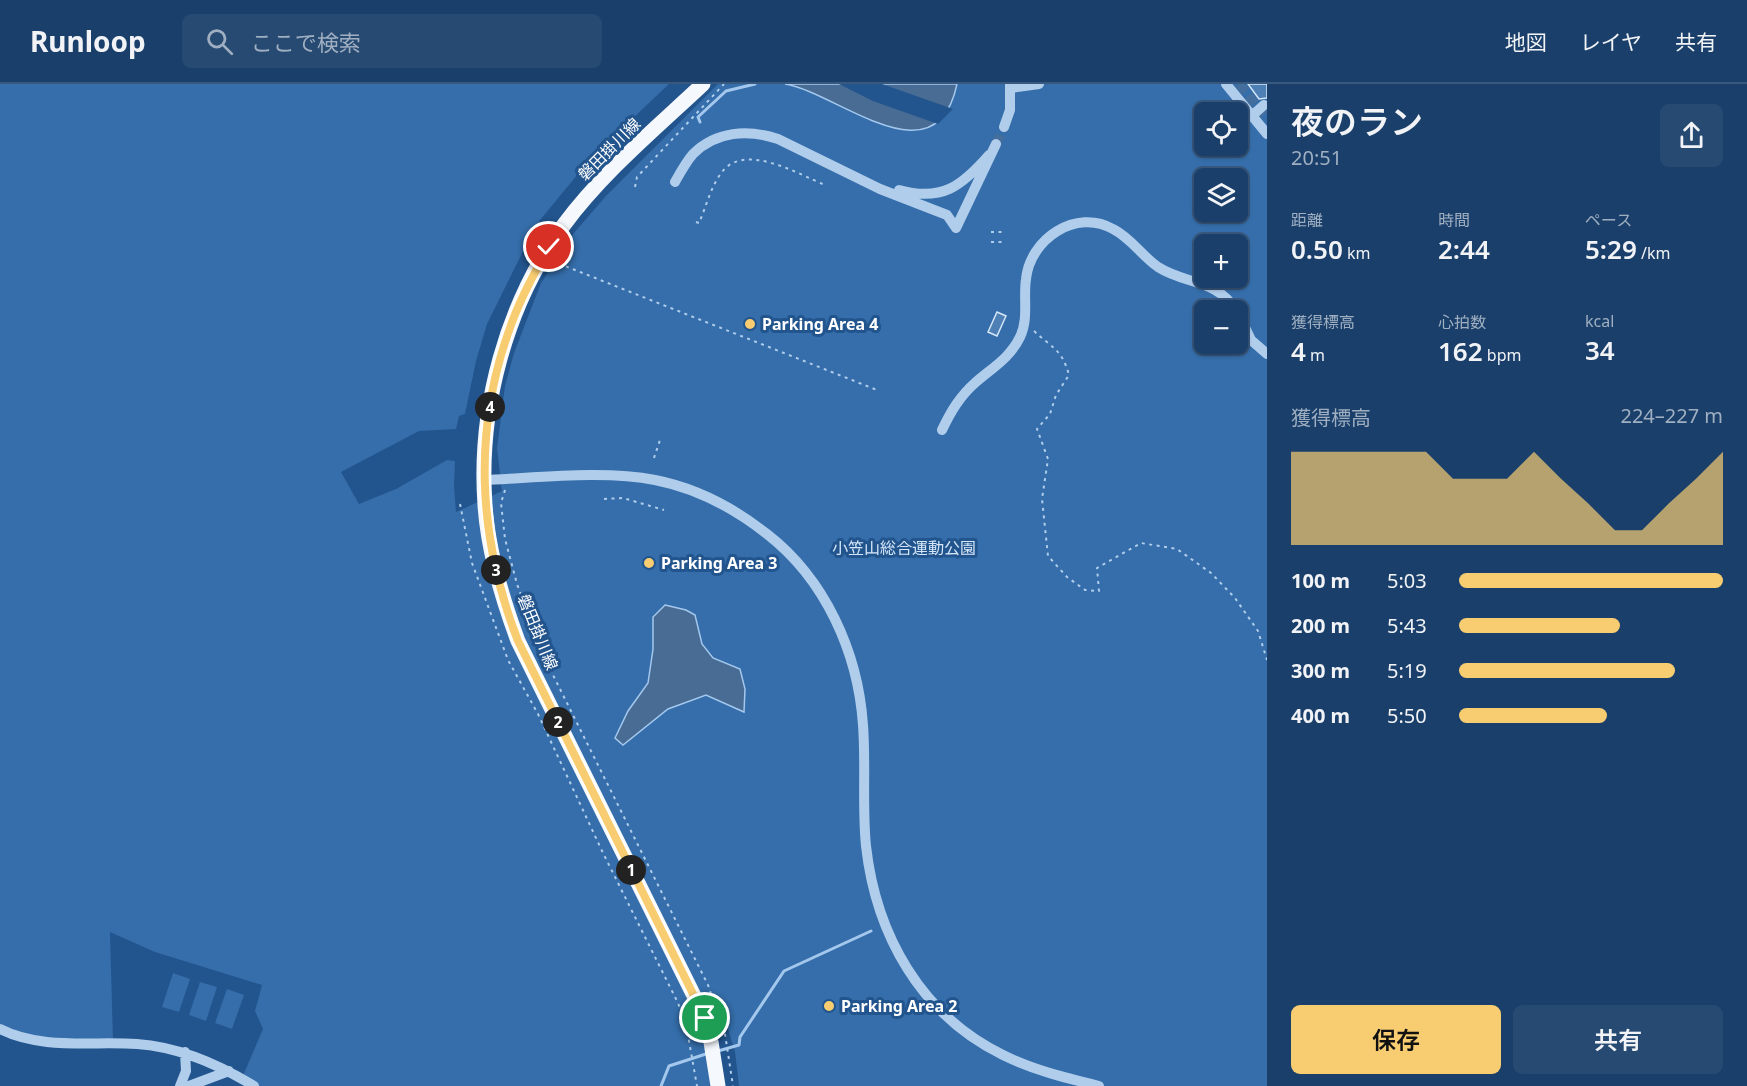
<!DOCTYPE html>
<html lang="ja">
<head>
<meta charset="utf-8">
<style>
  body { margin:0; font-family:"Noto Sans","Noto Sans JP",sans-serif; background:#274a72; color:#f1f3f6; height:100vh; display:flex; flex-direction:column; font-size:22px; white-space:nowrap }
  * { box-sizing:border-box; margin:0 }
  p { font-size:20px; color:#9fafc1 }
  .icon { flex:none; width:33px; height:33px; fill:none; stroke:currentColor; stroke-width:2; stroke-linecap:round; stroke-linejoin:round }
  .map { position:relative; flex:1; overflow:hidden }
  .panel { display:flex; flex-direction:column; background:#1a3f6a; width:480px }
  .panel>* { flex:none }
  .controls { position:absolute; left:1194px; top:18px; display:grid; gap:12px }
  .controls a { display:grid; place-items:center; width:54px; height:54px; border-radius:9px; background:#1a3f6a; box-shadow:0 2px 4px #0004,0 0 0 2px #38587e; font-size:30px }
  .pin { position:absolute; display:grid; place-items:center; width:51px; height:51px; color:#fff; margin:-26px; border:3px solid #fff; border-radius:50%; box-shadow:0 2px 6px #0007 }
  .km { position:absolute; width:30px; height:30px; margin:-15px; border-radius:50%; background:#222; color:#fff; font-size:16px; line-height:30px; text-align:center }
  .round { display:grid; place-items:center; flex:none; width:63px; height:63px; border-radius:9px; background:#274a72 }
  .headline { display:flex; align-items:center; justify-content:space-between; height:102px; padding:0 24px }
  h1 { font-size:33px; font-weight:600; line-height:45px }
  .stats { display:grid; grid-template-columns:repeat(3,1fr); gap:9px; height:102px; padding:6px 24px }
  .stats div { display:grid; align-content:center }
  .stats b { font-size:26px; font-weight:600 }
  .stats small { font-size:16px; font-weight:400 }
  .stats p { font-size:16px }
  .chart { height:168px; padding:12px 24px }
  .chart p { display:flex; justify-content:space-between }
  .chart svg { width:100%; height:108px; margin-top:6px; fill:#f8cd72; opacity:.7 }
  .cta { display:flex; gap:12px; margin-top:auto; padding:12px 24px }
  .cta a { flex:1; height:69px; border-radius:9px; background:#f8cd72; color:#111; font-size:24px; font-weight:600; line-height:69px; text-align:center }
  .cta a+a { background:#274a72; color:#f1f3f6 }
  ul { padding:0 24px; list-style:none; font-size:20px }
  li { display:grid; grid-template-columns:96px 72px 1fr; align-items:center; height:45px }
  li i { height:15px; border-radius:8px; background:#f8cd72 }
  header { display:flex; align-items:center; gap:36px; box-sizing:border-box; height:84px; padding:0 30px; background:#1a3f6a; border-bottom:2px solid #38587e }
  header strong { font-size:28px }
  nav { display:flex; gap:33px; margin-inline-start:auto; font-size:21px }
  .search { width:420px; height:54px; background:#274a72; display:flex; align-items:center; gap:15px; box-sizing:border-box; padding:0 21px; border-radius:9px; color:#9fafc1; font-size:22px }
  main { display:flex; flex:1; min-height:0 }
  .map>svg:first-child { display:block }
  .green { fill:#356eaa; fill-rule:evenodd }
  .water { fill:#486c94; stroke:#a4c8ed; stroke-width:1.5 }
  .pier { fill:#22548d }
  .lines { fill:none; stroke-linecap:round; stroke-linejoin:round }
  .stream { stroke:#a4c8ed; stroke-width:3 }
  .building { fill:#4e80b6; stroke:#d5e6f9; stroke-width:1.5 }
  .minor-tunnel { stroke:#436e9e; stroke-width:10; stroke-dasharray:10 5; stroke-linecap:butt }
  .path { stroke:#b0cdec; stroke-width:2; stroke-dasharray:3 4.5; stroke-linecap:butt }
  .minor { stroke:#b0cdec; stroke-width:10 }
  .major { stroke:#f5f9fe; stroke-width:15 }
  .minor-bridge { stroke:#b0cdec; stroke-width:10 }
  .route-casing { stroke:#fff; stroke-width:12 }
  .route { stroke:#f8cd72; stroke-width:8 }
  .poi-dot { fill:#f8cd72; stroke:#22548d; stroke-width:2 }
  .labels { text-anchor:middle; stroke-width:6; stroke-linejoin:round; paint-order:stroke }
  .street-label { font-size:16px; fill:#fff; stroke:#22548d }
  .poi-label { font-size:16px; font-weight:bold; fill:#fff; stroke:#22548d; text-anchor:start }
  .park-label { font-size:16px; fill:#d5e6f9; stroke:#22548d }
</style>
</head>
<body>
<header>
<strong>Runloop</strong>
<div class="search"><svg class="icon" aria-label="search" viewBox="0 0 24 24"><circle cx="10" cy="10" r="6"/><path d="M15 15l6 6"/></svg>ここで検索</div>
<nav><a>地図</a><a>レイヤ</a><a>共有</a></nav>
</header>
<main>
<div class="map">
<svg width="1267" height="1002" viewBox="0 0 1267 1002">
  <rect width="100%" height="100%" fill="#22548d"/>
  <path class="green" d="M0 0H669L592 73 536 141 487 240 476 277 465 330 459 332 456 345 419 347 341 388 359 420 396 405 447 376 455 377 454 402 456 428 502 407 497 364 505 302 514 269 541 199 574 149 605 113 718 0H1267V1002H739L735 968 728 945 704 954 709 982 710 1002H254L242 994 263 945 255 927 262 901 155 868 110 848 113 958 25 954 0 940ZM1204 28H1238V62H1204ZM1204 94H1238V128H1204ZM1204 160H1238V194H1204ZM1204 226H1238V260H1204Z
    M173 889 190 895 179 928 162 923Z
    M200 898 217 903 206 937 189 931Z
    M227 905 244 911 232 945 215 939Z"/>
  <path class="water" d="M785 0H957C936 100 837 8 785 0Z
    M665 521 686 526 695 531 702 560 713 574 740 585 745 605 744 628 706 611 668 625 623 661 615 654 628 627 648 599 653 565V533Z"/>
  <path class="pier" d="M839 0H882L953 25 938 40 873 17Z"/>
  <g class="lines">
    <path class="stream" d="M700 38 698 33 726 7 755 0
      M718 967 739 961 740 953 784 887 871 847
      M661 1002 669 982 709 969"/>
  </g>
  <path class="building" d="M1248 0H1267V14L1259 15Z
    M997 228 1006 232 997 252 988 248Z"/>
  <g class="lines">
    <path class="minor-tunnel" d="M1239 0 1267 35
      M996 60 1004 43"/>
    <path class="path" d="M635 103 637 93 724 0
      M696 138 699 139C706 123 711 102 722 88 745 58 798 90 825 101
      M991 148H1003
      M991 158H1003
      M551 183 565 182 877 306
      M1034 247C1052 264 1062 265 1069 291L1056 311 1050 330 1037 345 1048 375 1042 415 1048 472 1067 493 1085 506 1099 507 1097 484 1141 459 1177 465 1211 489 1235 514 1258 547 1267 576
      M654 374 660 356
      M505 406 501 419 505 455 517 500 536 552 553 591 708 901 725 950 733 1002
      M604 415 623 414 664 426
      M460 420 472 479 508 576 538 630 603 769 678 919 686 940 697 1002"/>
    <path class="minor" d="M1226 0 1267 50
      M1011 4 1039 0
      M1004 43 1010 26V0
      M675 98C680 89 686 78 693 70 716 47 748 45 778 55L880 105 947 131 956 144
      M899 106C942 118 962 102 989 71
      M956 144 996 60
      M1238 229 1251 256 1267 270
      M942 346C951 327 960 312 976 298 992 284 1010 274 1020 253 1029 234 1023 215 1026 195 1030 155 1076 124 1113 145 1131 154 1142 172 1158 183 1186 201 1215 194 1236 226
      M484 396C536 394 604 386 655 396 696 404 734 424 767 450 825 495 858 568 863 641 866 681 862 722 866 762 876 851 921 931 1003 971 1033 986 1066 994 1099 1002
      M0 945C41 966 92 957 137 960 180 963 218 980 254 1002
      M180 1002 186 987 185 968
      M189 1002 229 987"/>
    <path class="major" d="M703 0C655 45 602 89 563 142 506 221 478 324 485 421 488 467 502 514 518 557L705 934 711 958 718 1002"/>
    <path class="minor-bridge" d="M1255 29 1264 21"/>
  </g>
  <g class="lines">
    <defs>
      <path id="route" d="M549 163C535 188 521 213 511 241 472 346 478 454 518 557L705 934"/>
    </defs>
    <use href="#route" class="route-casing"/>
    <use href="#route" class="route"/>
  </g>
  <g class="poi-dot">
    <circle cx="750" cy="240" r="6"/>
    <circle cx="649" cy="479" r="6"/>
    <circle cx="829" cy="922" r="6"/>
  </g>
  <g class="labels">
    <g class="street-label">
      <text transform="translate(609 65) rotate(-45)" y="6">磐田掛川線</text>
      <text transform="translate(538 548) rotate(68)" y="6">磐田掛川線</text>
    </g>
    <g class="poi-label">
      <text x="762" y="246">Parking Area 4</text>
      <text x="661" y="485">Parking Area 3</text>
      <text x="841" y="928">Parking Area 2</text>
    </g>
    <g class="park-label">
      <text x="904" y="470">小笠山総合運動公園</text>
    </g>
  </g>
</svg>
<div class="controls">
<a><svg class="icon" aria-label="locate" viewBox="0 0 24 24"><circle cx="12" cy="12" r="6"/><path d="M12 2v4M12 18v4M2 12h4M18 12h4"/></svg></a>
<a><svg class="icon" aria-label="layers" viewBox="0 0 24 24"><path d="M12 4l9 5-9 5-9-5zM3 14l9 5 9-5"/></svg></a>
<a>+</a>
<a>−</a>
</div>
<div class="pin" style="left:705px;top:934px;background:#1e9e55"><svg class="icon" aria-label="arrive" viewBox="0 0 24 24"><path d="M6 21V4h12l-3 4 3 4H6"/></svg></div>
<div class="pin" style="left:549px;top:163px;background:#d93025"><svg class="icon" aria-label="check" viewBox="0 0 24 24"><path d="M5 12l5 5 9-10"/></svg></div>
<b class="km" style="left:631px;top:786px">1</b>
<b class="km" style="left:558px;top:638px">2</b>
<b class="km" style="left:496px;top:486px">3</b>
<b class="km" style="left:490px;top:323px">4</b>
</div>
<section class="panel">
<div class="headline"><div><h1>夜のラン</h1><p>20:51</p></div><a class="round"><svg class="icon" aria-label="share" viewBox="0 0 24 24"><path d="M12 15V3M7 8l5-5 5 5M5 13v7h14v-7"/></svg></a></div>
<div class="stats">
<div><p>距離</p><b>0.50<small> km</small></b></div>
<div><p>時間</p><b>2:44</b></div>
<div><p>ペース</p><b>5:29<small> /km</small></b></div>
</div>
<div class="stats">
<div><p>獲得標高</p><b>4<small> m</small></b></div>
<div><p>心拍数</p><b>162<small> bpm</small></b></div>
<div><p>kcal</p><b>34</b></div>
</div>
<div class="chart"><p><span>獲得標高</span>224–227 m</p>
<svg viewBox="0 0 160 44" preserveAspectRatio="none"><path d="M0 44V6L10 6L20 6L30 6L40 6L50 6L60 17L70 17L80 17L90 6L100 17L110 27L120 38L130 38L140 27L150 17L160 6V44z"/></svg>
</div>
<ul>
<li><b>100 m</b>5:03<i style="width:100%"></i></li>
<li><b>200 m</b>5:43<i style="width:61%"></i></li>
<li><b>300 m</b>5:19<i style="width:82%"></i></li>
<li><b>400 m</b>5:50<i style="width:56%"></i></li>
</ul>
<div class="cta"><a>保存</a><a>共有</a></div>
</section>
</main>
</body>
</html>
